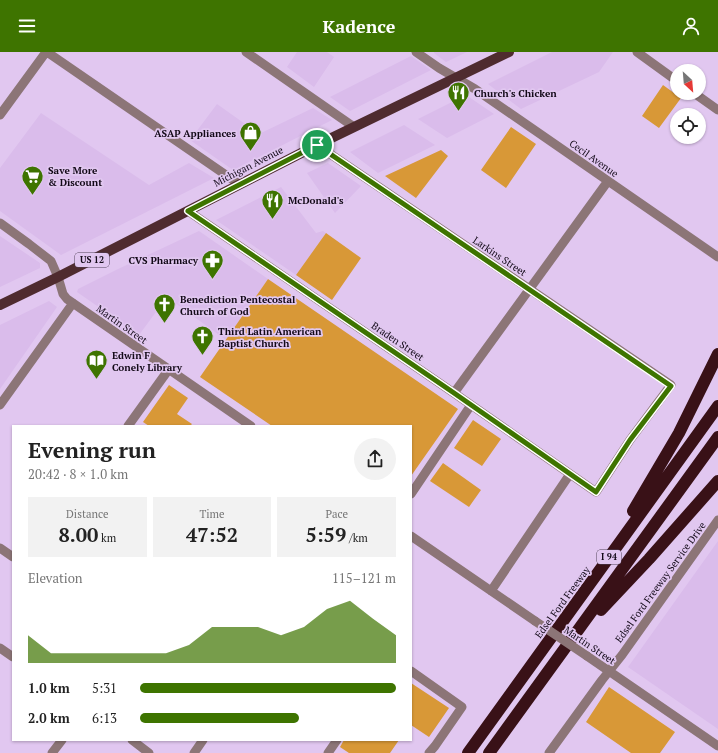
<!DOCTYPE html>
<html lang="en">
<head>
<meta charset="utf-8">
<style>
  body { margin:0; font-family:"PT Serif",serif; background:#f2f2f2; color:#222; height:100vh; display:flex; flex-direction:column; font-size:15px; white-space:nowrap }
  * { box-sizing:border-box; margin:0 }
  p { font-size:13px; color:#767676 }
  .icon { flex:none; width:22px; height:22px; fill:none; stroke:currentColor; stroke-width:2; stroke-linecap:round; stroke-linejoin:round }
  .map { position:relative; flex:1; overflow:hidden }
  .side { position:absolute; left:12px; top:373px; width:400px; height:316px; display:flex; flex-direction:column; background:#fff; border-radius:0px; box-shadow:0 1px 3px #0004 }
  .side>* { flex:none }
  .needle { width:26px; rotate:154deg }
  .controls { position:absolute; left:670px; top:12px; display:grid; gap:8px }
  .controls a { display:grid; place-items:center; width:36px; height:36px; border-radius:50%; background:#fff; box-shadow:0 1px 3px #0004; font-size:20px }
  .pin { position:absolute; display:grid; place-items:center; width:34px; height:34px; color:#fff; margin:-17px; border:2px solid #fff; border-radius:50%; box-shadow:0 1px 4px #0007 }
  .round { display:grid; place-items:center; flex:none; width:42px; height:42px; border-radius:21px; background:#f2f2f2 }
  .head { display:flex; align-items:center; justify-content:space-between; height:68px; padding:0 16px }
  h1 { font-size:22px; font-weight:800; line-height:30px }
  .figures { display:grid; grid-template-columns:repeat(3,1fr); gap:6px; height:68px; padding:4px 16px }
  .figures div { display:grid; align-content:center; border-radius:0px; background:#f2f2f2; text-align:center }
  .figures b { font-size:20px; font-weight:800 }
  .figures small { font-size:11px; font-weight:400 }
  .figures p { font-size:11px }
  .chart { height:112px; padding:8px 16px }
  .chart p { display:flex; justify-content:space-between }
  .chart svg { width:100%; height:72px; margin-top:4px; fill:#3e7400; opacity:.7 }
  ul { padding:0 16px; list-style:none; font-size:13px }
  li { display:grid; grid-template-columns:64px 48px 1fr; align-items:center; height:30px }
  li i { height:10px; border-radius:5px; background:#3e7400 }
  header { display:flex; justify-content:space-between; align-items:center; height:52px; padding:0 16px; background:#3e7400; color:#fff; font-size:18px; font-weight:800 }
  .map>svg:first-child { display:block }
  .built { fill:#dabceb }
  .green { fill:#d89837 }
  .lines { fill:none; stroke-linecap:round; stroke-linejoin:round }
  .minor { stroke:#8c7577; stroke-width:9 }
  .major { stroke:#4f2b2f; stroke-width:10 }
  .highway { stroke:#391117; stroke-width:12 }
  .minor-bridge { stroke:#8c7577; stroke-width:9 }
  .route-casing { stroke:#fff; stroke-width:8 }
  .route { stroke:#3e7400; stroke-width:5 }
  .labels { text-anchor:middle; stroke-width:3.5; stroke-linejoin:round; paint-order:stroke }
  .shield { fill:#e1c7f0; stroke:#504258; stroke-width:1 }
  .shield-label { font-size:9px; font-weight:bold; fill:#120917 }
  .poi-label { font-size:10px; font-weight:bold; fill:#120917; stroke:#e1c7f0; text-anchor:start }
  .street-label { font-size:10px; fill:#120917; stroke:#e1c7f0 }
</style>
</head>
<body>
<header><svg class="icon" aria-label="menu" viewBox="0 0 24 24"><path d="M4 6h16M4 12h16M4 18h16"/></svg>Kadence<svg class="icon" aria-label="person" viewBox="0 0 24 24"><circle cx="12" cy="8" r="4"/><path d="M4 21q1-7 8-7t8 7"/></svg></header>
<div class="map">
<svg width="718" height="701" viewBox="0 0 718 701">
  <rect width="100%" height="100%" fill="#e1c7f0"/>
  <path class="built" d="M297 0H327L334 5 314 35 287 15Z
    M434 0H467L446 10 434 1Z
    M552 0H613L599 20 521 57 488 32Z
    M411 4 431 18 350 59 330 45Z
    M466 43 494 62 447 86 418 67Z
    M217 52 259 82 313 56 332 68 233 118 190 88Z
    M41 61 149 133 189 111 214 126 61 203 0 159V116Z
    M404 73 435 93 378 121 350 100Z
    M328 111 361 134 335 161 307 121Z
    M281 135 316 181 323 179 326 181 296 223 216 168Z
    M199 179 268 227 226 288 167 245 139 283 77 240 78 237 116 218Z
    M0 184 40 211V216L0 235Z
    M49 249 57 255 0 337V273Z
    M718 489V677L628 615Z"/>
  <path class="green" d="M663 33 681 46 659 76 642 64Z
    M511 75 536 92 506 136 481 118Z
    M441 98 448 104 416 146 385 124Z
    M326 181 361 206 332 248 296 223Z
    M268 227 458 357 411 424V374H272L200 325Z
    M169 333 188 346 177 362 192 372 190 374H149L143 370Z
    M473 368 501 387 482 414 454 396Z
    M443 411 481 438 469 455 430 429Z
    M411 631 449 656 429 685 411 673Z
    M609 635 675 680 660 701H631L586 670Z
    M344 688H399L390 701H349L340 695Z"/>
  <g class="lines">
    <path class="minor" d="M47 0 239 132
      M246 0 354 75
      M416 0 439 16 475 37 718 205
      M637 0 677 29
      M694 41 718 58
      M0 63 46 0
      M188 159 454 341 596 440 630 388 671 333 317 93
      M0 171 29 192 51 209 58 225 63 242 67 247 251 374
      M454 341 608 129
      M0 353 73 251
      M128 374 169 317
      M411 442 471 353
      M411 484 535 569
      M0 496 13 505
      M491 539 570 422
      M0 596 13 605
      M587 604 718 694
      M411 619 462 655 435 694 429 701
      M132 688 149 701
      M52 701 62 688
      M194 701 203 688
      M328 701 337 688
      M549 701 602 628 622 603 718 468"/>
    <path class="major" d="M0 253 58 225 317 93 509 0"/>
    <path class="highway" d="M633 459 679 381 718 302
      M601 558 649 507 718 429
      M468 701 718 354
      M489 701 718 385"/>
    <path class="minor-bridge" d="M535 569 587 604"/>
  </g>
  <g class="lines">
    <defs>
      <path id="route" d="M317 93 671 334 630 388 596 440 454 341 188 159Z"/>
    </defs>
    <use href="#route" class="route-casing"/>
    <use href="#route" class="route"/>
  </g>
  <defs>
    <symbol id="restaurant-pin" viewBox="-11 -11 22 30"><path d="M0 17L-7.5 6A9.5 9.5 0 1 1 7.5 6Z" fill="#3e7400" stroke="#e1c7f0"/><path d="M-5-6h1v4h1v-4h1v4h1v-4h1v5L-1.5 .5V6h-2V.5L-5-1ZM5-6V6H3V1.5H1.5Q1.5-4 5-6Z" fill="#fff"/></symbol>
    <symbol id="shop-pin" viewBox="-11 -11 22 30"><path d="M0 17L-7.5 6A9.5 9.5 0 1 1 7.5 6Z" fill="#3e7400" stroke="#e1c7f0"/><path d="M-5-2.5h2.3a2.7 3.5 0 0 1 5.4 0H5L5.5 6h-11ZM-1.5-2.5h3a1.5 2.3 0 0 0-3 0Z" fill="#fff"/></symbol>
    <symbol id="supermarket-pin" viewBox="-11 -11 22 30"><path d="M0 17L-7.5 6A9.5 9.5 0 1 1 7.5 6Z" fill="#3e7400" stroke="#e1c7f0"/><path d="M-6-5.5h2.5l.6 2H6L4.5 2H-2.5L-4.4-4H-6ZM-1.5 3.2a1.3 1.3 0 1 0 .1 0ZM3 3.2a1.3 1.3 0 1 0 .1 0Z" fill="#fff"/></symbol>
    <symbol id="pharmacy-pin" viewBox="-11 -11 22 30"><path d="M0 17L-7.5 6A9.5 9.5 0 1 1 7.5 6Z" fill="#3e7400" stroke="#e1c7f0"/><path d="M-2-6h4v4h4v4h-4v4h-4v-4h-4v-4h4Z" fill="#fff"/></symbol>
    <symbol id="church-pin" viewBox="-11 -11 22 30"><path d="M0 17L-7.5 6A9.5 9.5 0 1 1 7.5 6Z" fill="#3e7400" stroke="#e1c7f0"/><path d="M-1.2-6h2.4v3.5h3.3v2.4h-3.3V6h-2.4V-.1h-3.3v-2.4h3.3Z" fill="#fff"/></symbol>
    <symbol id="library-pin" viewBox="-11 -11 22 30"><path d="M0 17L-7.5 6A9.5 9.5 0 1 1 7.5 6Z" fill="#3e7400" stroke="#e1c7f0"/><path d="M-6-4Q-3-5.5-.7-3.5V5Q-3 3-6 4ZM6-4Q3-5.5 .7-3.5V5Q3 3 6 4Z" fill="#fff"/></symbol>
  </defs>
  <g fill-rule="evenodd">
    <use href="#restaurant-pin" x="446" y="28" width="25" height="34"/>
    <use href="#shop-pin" x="238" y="68" width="25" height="34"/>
    <use href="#supermarket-pin" x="20" y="112" width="25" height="34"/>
    <use href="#restaurant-pin" x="260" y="136" width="25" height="34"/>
    <use href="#pharmacy-pin" x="200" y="196" width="25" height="34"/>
    <use href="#church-pin" x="152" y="240" width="25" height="34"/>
    <use href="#church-pin" x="190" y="272" width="25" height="34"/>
    <use href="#library-pin" x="84" y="296" width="25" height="34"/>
  </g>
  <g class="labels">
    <g class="shield">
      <rect x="75" y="201" width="34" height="14" rx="3"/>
      <rect x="597" y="498" width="24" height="14" rx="3"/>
    </g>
    <g class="shield-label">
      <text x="92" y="211">US 12</text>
      <text x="609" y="508">I 94</text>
    </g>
    <g class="poi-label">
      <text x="474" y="45">Church's Chicken</text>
      <text x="236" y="85" text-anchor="end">ASAP Appliances</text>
      <text x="48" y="122">Save More<tspan x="48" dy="12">&amp; Discount</tspan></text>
      <text x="288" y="152">McDonald's</text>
      <text x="198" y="212" text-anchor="end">CVS Pharmacy</text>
      <text x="180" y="251">Benediction Pentecostal<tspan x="180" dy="12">Church of God</tspan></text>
      <text x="218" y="283">Third Latin American<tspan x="218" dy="12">Baptist Church</tspan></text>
      <text x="112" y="307">Edwin F<tspan x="112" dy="12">Conely Library</tspan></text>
    </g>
    <g class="street-label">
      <text transform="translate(594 106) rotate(35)" y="4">Cecil Avenue</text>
      <text transform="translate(248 114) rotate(-27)" y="4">Michigan Avenue</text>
      <text transform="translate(500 204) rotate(34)" y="4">Larkins Street</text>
      <text transform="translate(122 272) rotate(35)" y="4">Martin Street</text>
      <text transform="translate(398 289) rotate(34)" y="4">Braden Street</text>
      <text transform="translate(660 530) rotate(-54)" y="4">Edsel Ford Freeway Service Drive</text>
      <text transform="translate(562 550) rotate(-54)" y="4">Edsel Ford Freeway</text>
      <text transform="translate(590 593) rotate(34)" y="4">Martin Street</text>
    </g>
  </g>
</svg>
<div class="controls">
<a><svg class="needle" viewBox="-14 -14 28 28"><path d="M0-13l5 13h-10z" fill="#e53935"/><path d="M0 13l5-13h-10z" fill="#767676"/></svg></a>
<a><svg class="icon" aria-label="locate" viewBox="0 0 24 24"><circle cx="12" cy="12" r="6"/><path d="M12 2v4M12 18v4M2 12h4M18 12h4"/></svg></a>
</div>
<div class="pin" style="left:317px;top:93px;background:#1e9e55"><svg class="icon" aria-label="arrive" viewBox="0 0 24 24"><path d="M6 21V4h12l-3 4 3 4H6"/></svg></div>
<section class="side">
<div class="head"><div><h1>Evening run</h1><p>20:42 · 8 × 1.0 km</p></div><a class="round"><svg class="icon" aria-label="share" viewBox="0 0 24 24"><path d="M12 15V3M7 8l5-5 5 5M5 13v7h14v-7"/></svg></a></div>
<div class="figures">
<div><p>Distance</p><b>8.00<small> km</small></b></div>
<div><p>Time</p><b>47:52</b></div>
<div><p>Pace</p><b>5:59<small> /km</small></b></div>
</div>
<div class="chart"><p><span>Elevation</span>115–121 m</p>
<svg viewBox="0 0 160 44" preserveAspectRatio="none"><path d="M0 44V27L10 38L20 38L30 38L40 38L50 38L60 38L70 33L80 22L90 22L100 22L110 27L120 22L130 11L140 6L150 17L160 27V44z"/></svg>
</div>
<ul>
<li><b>1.0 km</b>5:31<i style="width:100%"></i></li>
<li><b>2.0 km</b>6:13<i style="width:62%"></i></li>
</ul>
</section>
</div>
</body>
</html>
